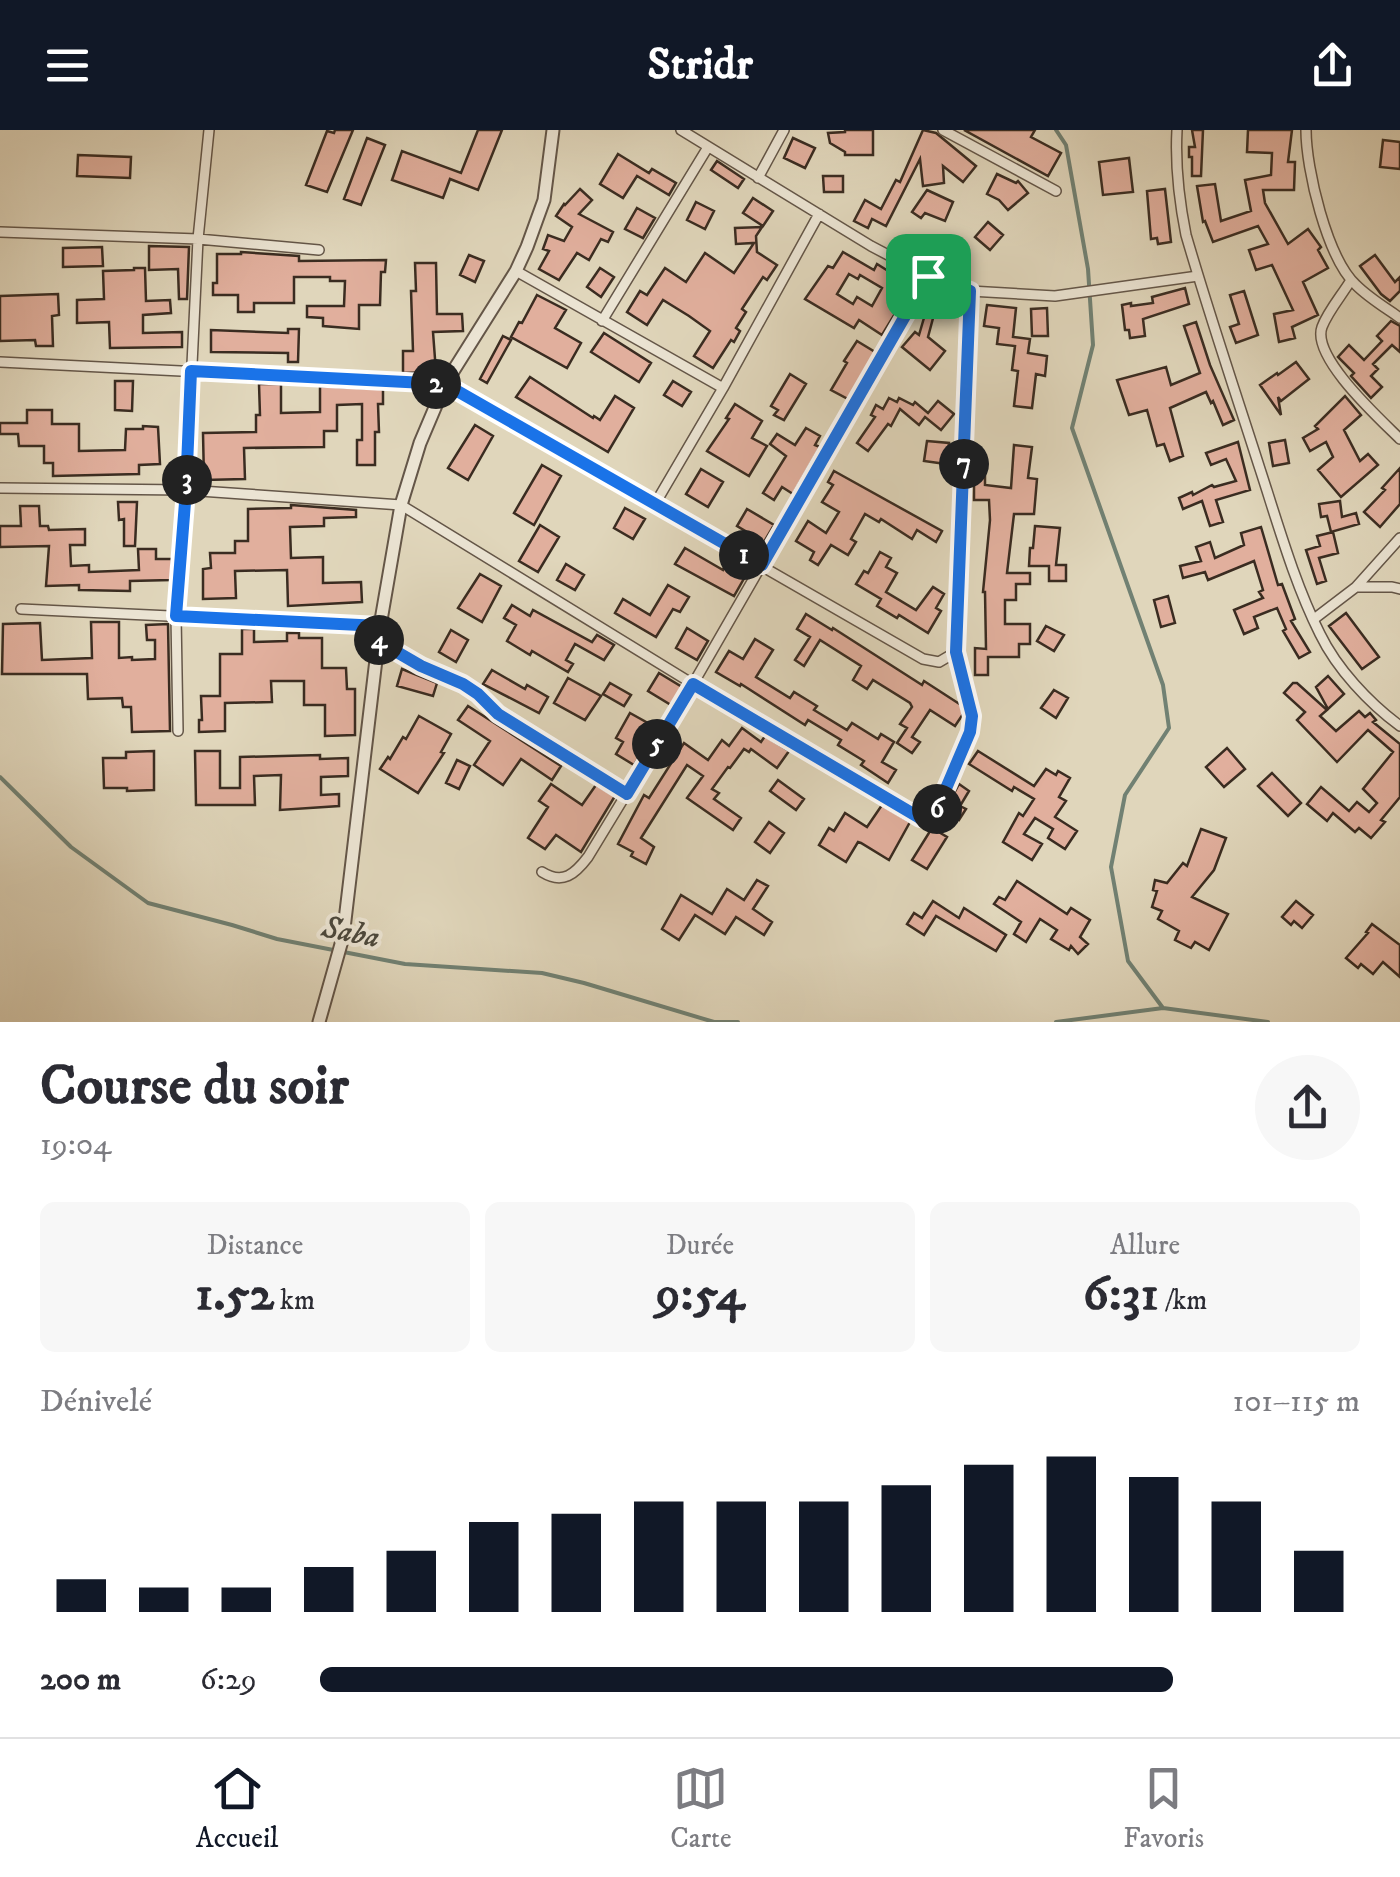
<!DOCTYPE html>
<html lang="fr">
<head>
<meta charset="utf-8">
<style>
  body { margin:0; font-family:"IM FELL DW Pica",serif; background:#f7f7f7; color:#2b2b33; height:100vh; display:flex; flex-direction:column; font-size:38px; white-space:nowrap }
  * { box-sizing:border-box; margin:0 }
  p { font-size:32px; color:#7c7c81 }
  .icon { flex:none; width:55px; height:55px; fill:none; stroke:currentColor; stroke-width:2; stroke-linecap:round; stroke-linejoin:round }
  .map { position:relative; height:892px; overflow:hidden }
  .sheet { display:flex; flex-direction:column; background:#fff; flex:1 }
  .sheet>* { flex:none }
  .pin { position:absolute; display:grid; place-items:center; width:85px; height:85px; color:#fff; margin:-42px; border-radius:20px; box-shadow:0 5px 15px #0006 }
  .km { position:absolute; width:50px; height:50px; margin:-25px; border-radius:50%; background:#222; color:#fff; font-size:28px; line-height:50px; text-align:center }
  .round { display:grid; place-items:center; flex:none; width:105px; height:105px; border-radius:52px; background:#f7f7f7 }
  .headline { display:flex; align-items:center; justify-content:space-between; height:170px; padding:0 40px }
  h1 { font-size:55px; font-weight:700; line-height:75px }
  .metrics { display:grid; grid-template-columns:repeat(3,1fr); gap:15px; height:170px; padding:10px 40px }
  .metrics div { display:grid; align-content:center; border-radius:15px; background:#f7f7f7; text-align:center }
  .metrics b { font-size:50px; font-weight:700 }
  .metrics small { font-size:28px; font-weight:400 }
  .metrics p { font-size:28px }
  .chart { height:280px; padding:20px 40px }
  .chart p { display:flex; justify-content:space-between }
  .chart svg { width:100%; height:180px; margin-top:10px; stroke:#111827; stroke-width:6 }
  ul { padding:0 40px; list-style:none; font-size:32px }
  li { display:grid; grid-template-columns:160px 120px 1fr; align-items:center; height:75px }
  li i { height:25px; border-radius:12px; background:#111827 }
  header { display:flex; justify-content:space-between; align-items:center; height:130px; padding:0 40px; background:#111827; color:#fff; font-size:45px; font-weight:700 }
  .menu { display:flex; justify-content:space-around; align-items:center; height:140px; border-top:2px solid #e1e1e2; background:#fff; font-size:28px; color:#7c7c81 }
  .menu a { display:grid; justify-items:center; gap:5px }
  .menu .current { color:#111827 }
  .map>svg:first-child { display:block }
  .lines { fill:none; stroke-linecap:round; stroke-linejoin:round }
  .stream { stroke:#718173; stroke-width:4 }
  .building { fill:#e1af9d; stroke:#3a2c21; stroke-width:2.5; fill-rule:evenodd }
  .minor-casing { stroke:#645648; stroke-width:12 }
  .tertiary-casing { stroke:#645648; stroke-width:15 }
  .minor { stroke:#ebe4d3; stroke-width:9 }
  .tertiary { stroke:#ebe4d3; stroke-width:11 }
  .route-casing { stroke:#fff; stroke-width:20 }
  .route { stroke:#1a73e8; stroke-width:12 }
  .labels { text-anchor:middle; stroke-width:8; stroke-linejoin:round; paint-order:stroke }
  .water-label { font-size:32px; font-style:italic; fill:#4c483c; stroke:#ebe4d3 }
</style>
</head>
<body>
<header><svg class="icon" aria-label="menu" viewBox="0 0 24 24"><path d="M4 6h16M4 12h16M4 18h16"/></svg>Stridr<svg class="icon" aria-label="share" viewBox="0 0 24 24"><path d="M12 15V3M7 8l5-5 5 5M5 13v7h14v-7"/></svg></header>
<div class="map">
<svg width="1400" height="892" viewBox="0 0 1400 892">
  <rect width="100%" height="100%" fill="#e0d6bb"/>
  <filter id="stains"><feTurbulence type="fractalNoise" baseFrequency=".002" numOctaves="4"/><feColorMatrix values="0 0 0 0 .2 0 0 0 0 .09 0 0 0 0 .02 0 0 0 .5 -.17"/></filter>
  <radialGradient id="worn" r=".72"><stop offset=".6" stop-color="#630" stop-opacity="0"/><stop offset="1" stop-color="#630" stop-opacity=".3"/></radialGradient>
  <g class="lines">
    <path class="stream" d="M1056 0 1066 15 1088 139 1093 215 1072 298 1163 555 1169 598 1125 665 1111 737 1128 831 1163 878
      M0 647 71 717 148 773 232 795 277 809 405 834 542 843 584 853 714 892H738
      M1056 892 1163 878 1268 892"/>
  </g>
  <path class="building" d="M335 0H353L327 62 306 55 327 1 334 3Z
    M478 0H502L478 60 450 49 443 68 392 50 402 21 461 43Z
    M845 0H873V25H845V22L830 13 828 3 845 2Z
    M923 0 936 3 976 36 963 52 943 36 944 53 923 56 920 29 886 96 872 89 868 98 854 91 865 70 881 79 896 50 900 52Z
    M964 0H1035L1031 7 1061 23 1048 46Z
    M1192 0H1203L1201 46H1192V27H1189V17H1195Z
    M1248 0H1292L1288 32H1295L1294 60H1263L1265 73 1288 114 1308 99 1321 117 1318 120 1328 138 1303 152 1318 185 1292 197 1295 208 1279 212 1274 184 1293 180 1272 135 1256 140 1249 120 1268 114 1258 96 1213 112 1205 91 1203 92 1197 56 1215 54 1221 91 1251 81 1245 50 1271 45 1272 23 1247 22Z
    M367 8 385 15 361 75 344 69Z
    M793 8 815 18 805 38 784 28Z
    M1383 10 1400 12V39L1380 37Z
    M618 24 649 43 652 39 676 53 669 65 637 46 623 68 600 54Z
    M78 25 131 27 130 48 77 46Z
    M1129 28 1133 62 1103 65 1099 32Z
    M717 31 744 49 738 58 711 40Z
    M997 44 1016 53 1018 51 1028 63 1008 80 999 70 987 64Z
    M823 46H843V62H824Z
    M580 59 592 70 579 84 613 102 608 112 601 109 589 130 577 123 559 150 539 139 549 121 543 119 548 105 564 111 572 97 556 86 564 74 565 75Z
    M1165 59 1171 112 1158 114 1157 108 1151 109 1147 61Z
    M927 60 953 72 945 91 925 83 921 88 912 82Z
    M753 68 773 81 763 96 743 83Z
    M696 72 714 81 705 99 687 90Z
    M637 78 655 88 643 108 625 99Z
    M988 92 1003 105 990 120 975 107Z
    M762 97 756 106 757 122 777 135 767 150 763 147 742 179 746 182 736 198 740 201 734 212 731 210 713 238 694 226 710 201 689 186 663 170 647 195 627 182 640 161 647 165 665 138 686 152 705 123 734 143 754 113 736 114 735 98Z
    M149 116 189 117 187 169H179L178 139 149 140Z
    M102 117 103 136 63 137V118Z
    M241 122 299 126V131L386 130 385 142H381L380 175H359V199L323 196V188L307 187V176H344L345 151H330V147H294V173H254V182H238V165H213V153H217V124H241Z
    M843 122 874 140 877 134 912 156 882 205 859 190 854 198 805 169 828 136 833 138ZM849 144 858 149 860 145 882 158 872 176 857 167 853 174 837 164Z
    M469 125 484 131 475 152 460 145Z
    M1375 125 1395 152 1400 147V161L1390 171 1381 164 1360 136Z
    M415 133H436L437 184H462L463 201 433 202 436 242 403 243V221H413L411 161H416Z
    M134 138H145L146 171 170 170 171 183 143 185V203L182 202V217L110 218 109 192 77 193V170L104 169 103 141 134 140Z
    M600 138 614 147 601 167 587 157Z
    M1185 158 1189 174 1143 189 1145 206 1130 208 1129 200H1125L1122 175 1131 173V176L1153 173 1152 167Z
    M1244 161 1258 205 1236 213 1230 197 1239 194 1230 165Z
    M58 164 59 185 52 186 53 216H36L35 210 0 211V166Z
    M931 164 959 172 955 183 936 177 928 207 945 221 930 240 902 217 915 202 919 205Z
    M537 165 566 180 555 198 581 213 567 238 511 207 519 192 522 193Z
    M987 175 1016 178 1013 207 1030 209 1028 223 1047 226 1045 246 1036 244 1032 278 1014 276 1018 241 1012 240 1015 216 997 214 999 198 984 196Z
    M1047 178 1048 206H1032L1031 179Z
    M1391 191 1400 196V222L1392 215 1373 234 1378 239 1371 246 1382 257 1371 268 1351 246 1354 243 1338 227 1349 215 1364 230 1382 211 1377 206Z
    M1196 192 1210 235 1234 290 1223 295 1213 271 1211 273 1206 262 1170 278 1183 326 1170 331 1164 314 1157 316 1147 280 1129 285 1117 250 1166 237 1171 255 1200 243 1184 196Z
    M288 199H299L298 232H288V223L211 222V200L288 203Z
    M604 203 651 233 639 252 591 222Z
    M503 206 511 210 487 253 480 249Z
    M857 211 875 222 848 269 831 260 847 233 844 231Z
    M1296 232 1309 249 1281 271 1278 267 1281 285 1260 255 1277 243 1278 245Z
    M790 244 806 254 784 290 774 285 778 280 771 276Z
    M530 247 593 288 594 286 600 290 615 266 634 278 608 322 516 267Z
    M115 251H133L132 281 115 280Z
    M673 251 691 262 682 276 664 265Z
    M259 254H281V283L320 282V256L383 259V274H378L379 302H375V335H357V310H362V274L337 275V301H324V317L244 318 245 349 204 350 203 303 256 302V285H260Z
    M1345 266 1361 285 1344 300 1360 331 1368 324 1378 335 1341 367 1318 340 1333 327 1326 312 1310 321 1303 308 1318 299 1315 296Z
    M889 268 897 272 899 268 913 275 915 272 928 283 938 271 954 284 941 300 925 287 919 295 900 279 891 296 888 294 868 321 857 313 875 287 871 285 876 275 883 279Z
    M735 274 762 291 752 308 767 316 749 346 707 321 729 289 726 288Z
    M27 280H52V294H79V321L125 320 126 299H143V296L158 297 160 334 139 335V344L53 346V333H44V316H19L18 304H0V293H27Z
    M475 295 493 306 468 350 448 338Z
    M806 298 820 306 815 315 820 317 793 364 782 357 774 370 763 363 786 326 770 314 777 304 795 315Z
    M1285 310 1289 333 1273 336 1269 313Z
    M927 311 949 313 946 334 924 331Z
    M1238 312 1250 360 1216 370 1223 392 1210 396 1202 371 1183 379 1179 368 1192 362 1193 365 1212 355 1214 357 1236 351 1226 329 1211 335 1206 323Z
    M1014 315 1032 317 1028 348 1037 349 1034 384H1014L1007 443H1030V454H1016V470H1005V494H1030V514H1019V527H988V545H975V518L986 519 985 462H983L990 390 989 370H974V345H985V355L1011 358Z
    M542 335 561 346 534 395 514 383Z
    M1400 338V374L1380 397 1364 382 1385 360 1382 358Z
    M701 339 723 352 708 377 686 364Z
    M834 341 942 401 936 412 917 400 912 409 881 389 879 392 865 384 851 409 856 412 848 425 831 415 818 435 810 430 814 422 796 411 808 391 826 403 839 382 822 372 833 355 828 352Z
    M1340 371 1342 387 1356 383 1359 394 1331 402 1327 386 1321 387 1319 374Z
    M118 372H137L135 416H124V389L119 390Z
    M291 375 356 380V387L324 388V396L290 397 291 428 323 427V453L361 452 362 472 288 476 287 440 235 441 236 468 203 469V439L211 438 210 423H235V411H248V379L291 378Z
    M20 376H39L40 396H48L49 400 85 399V415H70L71 436 89 435V442L139 440 138 419H156V429H172L171 450 130 451V461L79 460V455L46 456 49 416 0 417V396H21Z
    M625 378 645 389 633 409 614 398Z
    M747 379 774 395 764 412 737 396Z
    M540 395 559 407 538 442 519 431Z
    M1035 396 1060 398 1056 435H1066V451H1049V436H1029L1030 418H1033Z
    M1261 397 1278 455 1282 454 1295 489 1291 491 1310 522 1299 528 1283 501 1286 499 1277 478 1254 487 1258 498 1244 504 1234 480 1263 468 1259 462 1263 460 1254 431 1208 450 1205 442 1183 448 1180 436 1201 431 1196 417 1210 412 1215 428 1244 415 1241 403Z
    M1333 402 1338 423 1319 428 1326 451 1317 454 1306 420 1320 416 1317 406Z
    M685 418 723 440 726 433 746 445 734 466 675 434Z
    M880 422 891 428 886 437 897 443 886 462 916 480 933 457 944 464 936 478 941 481 928 503 899 485 897 488 877 476 881 469 856 454 864 441 868 443Z
    M566 434 584 445 575 460 557 450Z
    M480 444 501 456 482 492 458 478Z
    M668 455 689 467 680 482 673 479 656 507 615 483 623 469 650 485Z
    M1168 466 1175 493 1161 497 1154 470Z
    M512 475 530 486 533 480 592 512 597 505 614 515 604 530 575 514 566 530 573 534 568 542 532 521 530 525 507 511 516 495 504 488Z
    M1346 483 1379 527 1362 539 1329 496Z
    M806 484 832 500 833 498 922 555 924 551 961 575 963 584 955 596 930 580 912 607 920 612 912 623 897 613 907 598 900 594 912 577 910 573 873 550 867 559 853 550 861 536 820 510 804 536 795 530 810 507 797 499Z
    M91 492H119V528L132 527V530L155 529V510H147L146 495 168 494 170 601 132 602 131 577H123L122 568 88 569 87 544H2L3 494 40 493 42 530 92 528Z
    M1046 496 1064 505 1054 521 1037 511Z
    M687 498 708 511 697 530 676 518Z
    M242 499H254V512L287 511V503H299V508H322V538H346L347 559H355V605L325 606V575H304V551H271L272 572 225 573V601L199 602V590H202L201 566H220V524H242Z
    M451 500 468 510 456 532 439 522Z
    M755 509 773 520 756 547 790 568 794 562 817 576 814 580 847 600 852 593 878 609 881 604 894 612 882 632 896 640 888 653 861 635 864 631 838 615 841 610 808 590 805 595 741 554 740 556 716 542 729 521 743 529Z
    M402 539 437 553 433 566 397 556Z
    M492 540 525 559 527 555 548 567 539 583 483 554Z
    M659 543 682 557 671 575 648 561Z
    M1328 546 1344 564 1328 579 1316 557Z
    M568 548 601 566 585 590 554 573Z
    M610 553 631 565 624 576 603 564Z
    M1293 553H1297L1327 580 1320 586 1336 601 1359 581 1365 587 1370 583 1376 590 1373 592 1400 614V667L1381 690 1385 692 1371 708 1359 698 1355 702 1333 683 1327 691 1307 674 1321 657 1349 681 1357 672 1369 682 1377 673 1363 659 1393 622 1368 600 1337 632 1297 590 1305 582 1284 563Z
    M1054 560 1068 568 1056 588 1041 578Z
    M468 576 561 636 552 650 521 629 503 655 474 635 490 611 458 590Z
    M630 583 646 592 638 605 649 611 634 635 616 624 623 612 616 608Z
    M419 586 451 604 441 622 444 623 418 663 380 639 388 627 390 629 403 607 406 609Z
    M742 598 761 612 765 606 789 621 777 638 751 619 749 622 744 619 730 638 728 637 712 659 719 663 714 669 741 688 733 700 687 668 703 646 687 635 641 708 654 717 646 734 631 726 633 722 618 714 644 665 649 668 684 613 708 630 722 610 729 616Z
    M1227 618 1245 639 1224 657 1206 637Z
    M154 621V660L127 661V658H104L103 628H126V622Z
    M195 621H220V658H240V627L320 625V629L348 628V646L321 647V665L339 664V676L280 680 281 645 254 646 255 675H196Z
    M978 621 1034 656 1046 639 1056 645 1058 641 1070 648 1059 667 1066 671 1055 687 1077 701 1065 719 1048 708 1053 699 1035 688 1024 704 1042 714 1032 730 1003 712 1019 683 1023 686 1034 669 1014 657 1012 661 969 634Z
    M457 630 470 636 459 659 446 653Z
    M1272 643 1301 673 1288 686 1258 656Z
    M778 650 804 669 796 680 770 661Z
    M551 654 582 675 596 655 615 666 581 722 556 705 545 719 528 708 548 677 539 671Z
    M959 654 969 661 960 676 966 679 959 690 945 680Z
    M882 675 910 692 889 730 861 713 858 712 846 732 819 715 829 698 834 701 845 683 867 697Z
    M769 692 784 703 770 723 755 712Z
    M932 698 947 707 927 739 912 730Z
    M1201 699 1226 708 1214 740 1192 767 1228 784 1209 820 1195 812 1191 818 1175 810 1179 801 1158 789 1162 781 1152 777 1157 761 1153 760 1155 750 1167 753 1183 733 1187 736Z
    M757 750 768 756 753 779 772 792 764 805 736 787 725 804 695 785 679 810 662 799 681 765 712 784 727 759 744 770Z
    M1017 751 1067 784 1071 778 1090 790 1080 807 1088 814 1078 824 1071 816 1069 820 1051 809 1057 800 1040 789 1026 812 1014 804 1021 792 994 774 999 767 1005 770Z
    M933 771 959 788 964 778 1006 805 996 821 936 786 924 805 907 794 914 783 922 788Z
    M1296 771 1313 785 1302 798 1294 791 1291 795 1282 787Z
    M1372 794 1400 815V847L1383 832 1373 844 1361 834 1358 838 1346 828 1368 803 1366 802Z"/>
  <g class="lines">
    <defs>
      <path id="minor" d="M681 0 871 116 928 146 970 161 1055 166 1198 146
        M943 0 1056 61
        M1177 0C1175 37 1179 70 1186 105 1209 184 1235 261 1260 339 1278 394 1294 452 1320 504 1337 539 1369 573 1400 596
        M1306 0C1306 39 1327 128 1356 155 1369 168 1386 178 1400 188
        M758 48 784 0
        M0 102 198 109 319 120
        M516 141 723 258
        M1351 150C1342 165 1328 181 1322 197 1311 227 1380 289 1400 309
        M602 191 708 17
        M0 232 445 254 923 529 939 532 956 522
        M0 358 186 360 401 375 693 554 920 688 927 687 935 682 970 602 972 586 956 522 970 161
        M655 374 723 258 819 84
        M1356 457H1392L1400 459
        M21 479 380 496
        M1314 489 1356 457 1400 408
        M379 511 421 537 463 555 478 564 498 584 627 664
        M178 601 176 486 186 360 198 109 209 0
        M542 742C563 755 575 744 588 727L693 554 928 146"/>
      <path id="tertiary" d="M319 892 343 807 380 496 401 375 420 313 445 254 516 141 527 117 544 70 553 0"/>
    </defs>
    <use href="#minor" class="minor-casing"/>
    <use href="#tertiary" class="tertiary-casing"/>
    <use href="#minor" class="minor"/>
    <use href="#tertiary" class="tertiary"/>
  </g>
  <g class="lines">
    <defs>
      <path id="route" d="M928 146 970 161 956 522 972 586 970 602 936 682 928 687 920 688 693 554 627 664 498 584 478 564 463 554 421 536 378 511 380 496 176 486 186 360 191 241 445 254 762 435Z"/>
    </defs>
    <use href="#route" class="route-casing"/>
    <use href="#route" class="route"/>
  </g>
  <g class="labels">
    <g class="water-label">
      <text transform="translate(351 801) rotate(11)" y="11">Saba</text>
    </g>
  </g>
  <rect width="100%" height="100%" filter="url(#stains)"/>
  <rect width="100%" height="100%" fill="url(#worn)"/>
</svg>
<div class="pin" style="left:928px;top:146px;background:#1e9e55"><svg class="icon" aria-label="arrive" viewBox="0 0 24 24"><path d="M6 21V4h12l-3 4 3 4H6"/></svg></div>
<b class="km" style="left:744px;top:425px">1</b>
<b class="km" style="left:436px;top:254px">2</b>
<b class="km" style="left:187px;top:350px">3</b>
<b class="km" style="left:379px;top:510px">4</b>
<b class="km" style="left:657px;top:614px">5</b>
<b class="km" style="left:937px;top:679px">6</b>
<b class="km" style="left:964px;top:334px">7</b>
</div>
<section class="sheet">
<div class="headline"><div><h1>Course du soir</h1><p>19:04</p></div><a class="round"><svg class="icon" aria-label="share" viewBox="0 0 24 24"><path d="M12 15V3M7 8l5-5 5 5M5 13v7h14v-7"/></svg></a></div>
<div class="metrics">
<div><p>Distance</p><b>1.52<small> km</small></b></div>
<div><p>Durée</p><b>9:54</b></div>
<div><p>Allure</p><b>6:31<small> /km</small></b></div>
</div>
<div class="chart"><p><span>Dénivelé</span>101–115 m</p>
<svg viewBox="0 0 160 44" preserveAspectRatio="none"><path d="M5 44V36M15 44V38M25 44V38M35 44V33M45 44V29M55 44V22M65 44V20M75 44V17M85 44V17M95 44V17M105 44V13M115 44V8M125 44V6M135 44V11M145 44V17M155 44V29"/></svg>
</div>
<ul>
<li><b>200 m</b>6:29<i style="width:82%"></i></li>
</ul>
</section>
<nav class="menu">
<a class="current"><svg class="icon" aria-label="home" viewBox="0 0 24 24"><path d="M3 11l9-7 9 7M6 9v11h12V9"/></svg>Accueil</a>
<a><svg class="icon" aria-label="map" viewBox="0 0 24 24"><path d="M3 6l6-2 6 2 6-2v14l-6 2-6-2-6 2zM9 4v14M15 6v14"/></svg>Carte</a>
<a><svg class="icon" aria-label="saved" viewBox="0 0 24 24"><path d="M7 4h10v16l-5-4-5 4z"/></svg>Favoris</a>
</nav>
</body>
</html>
